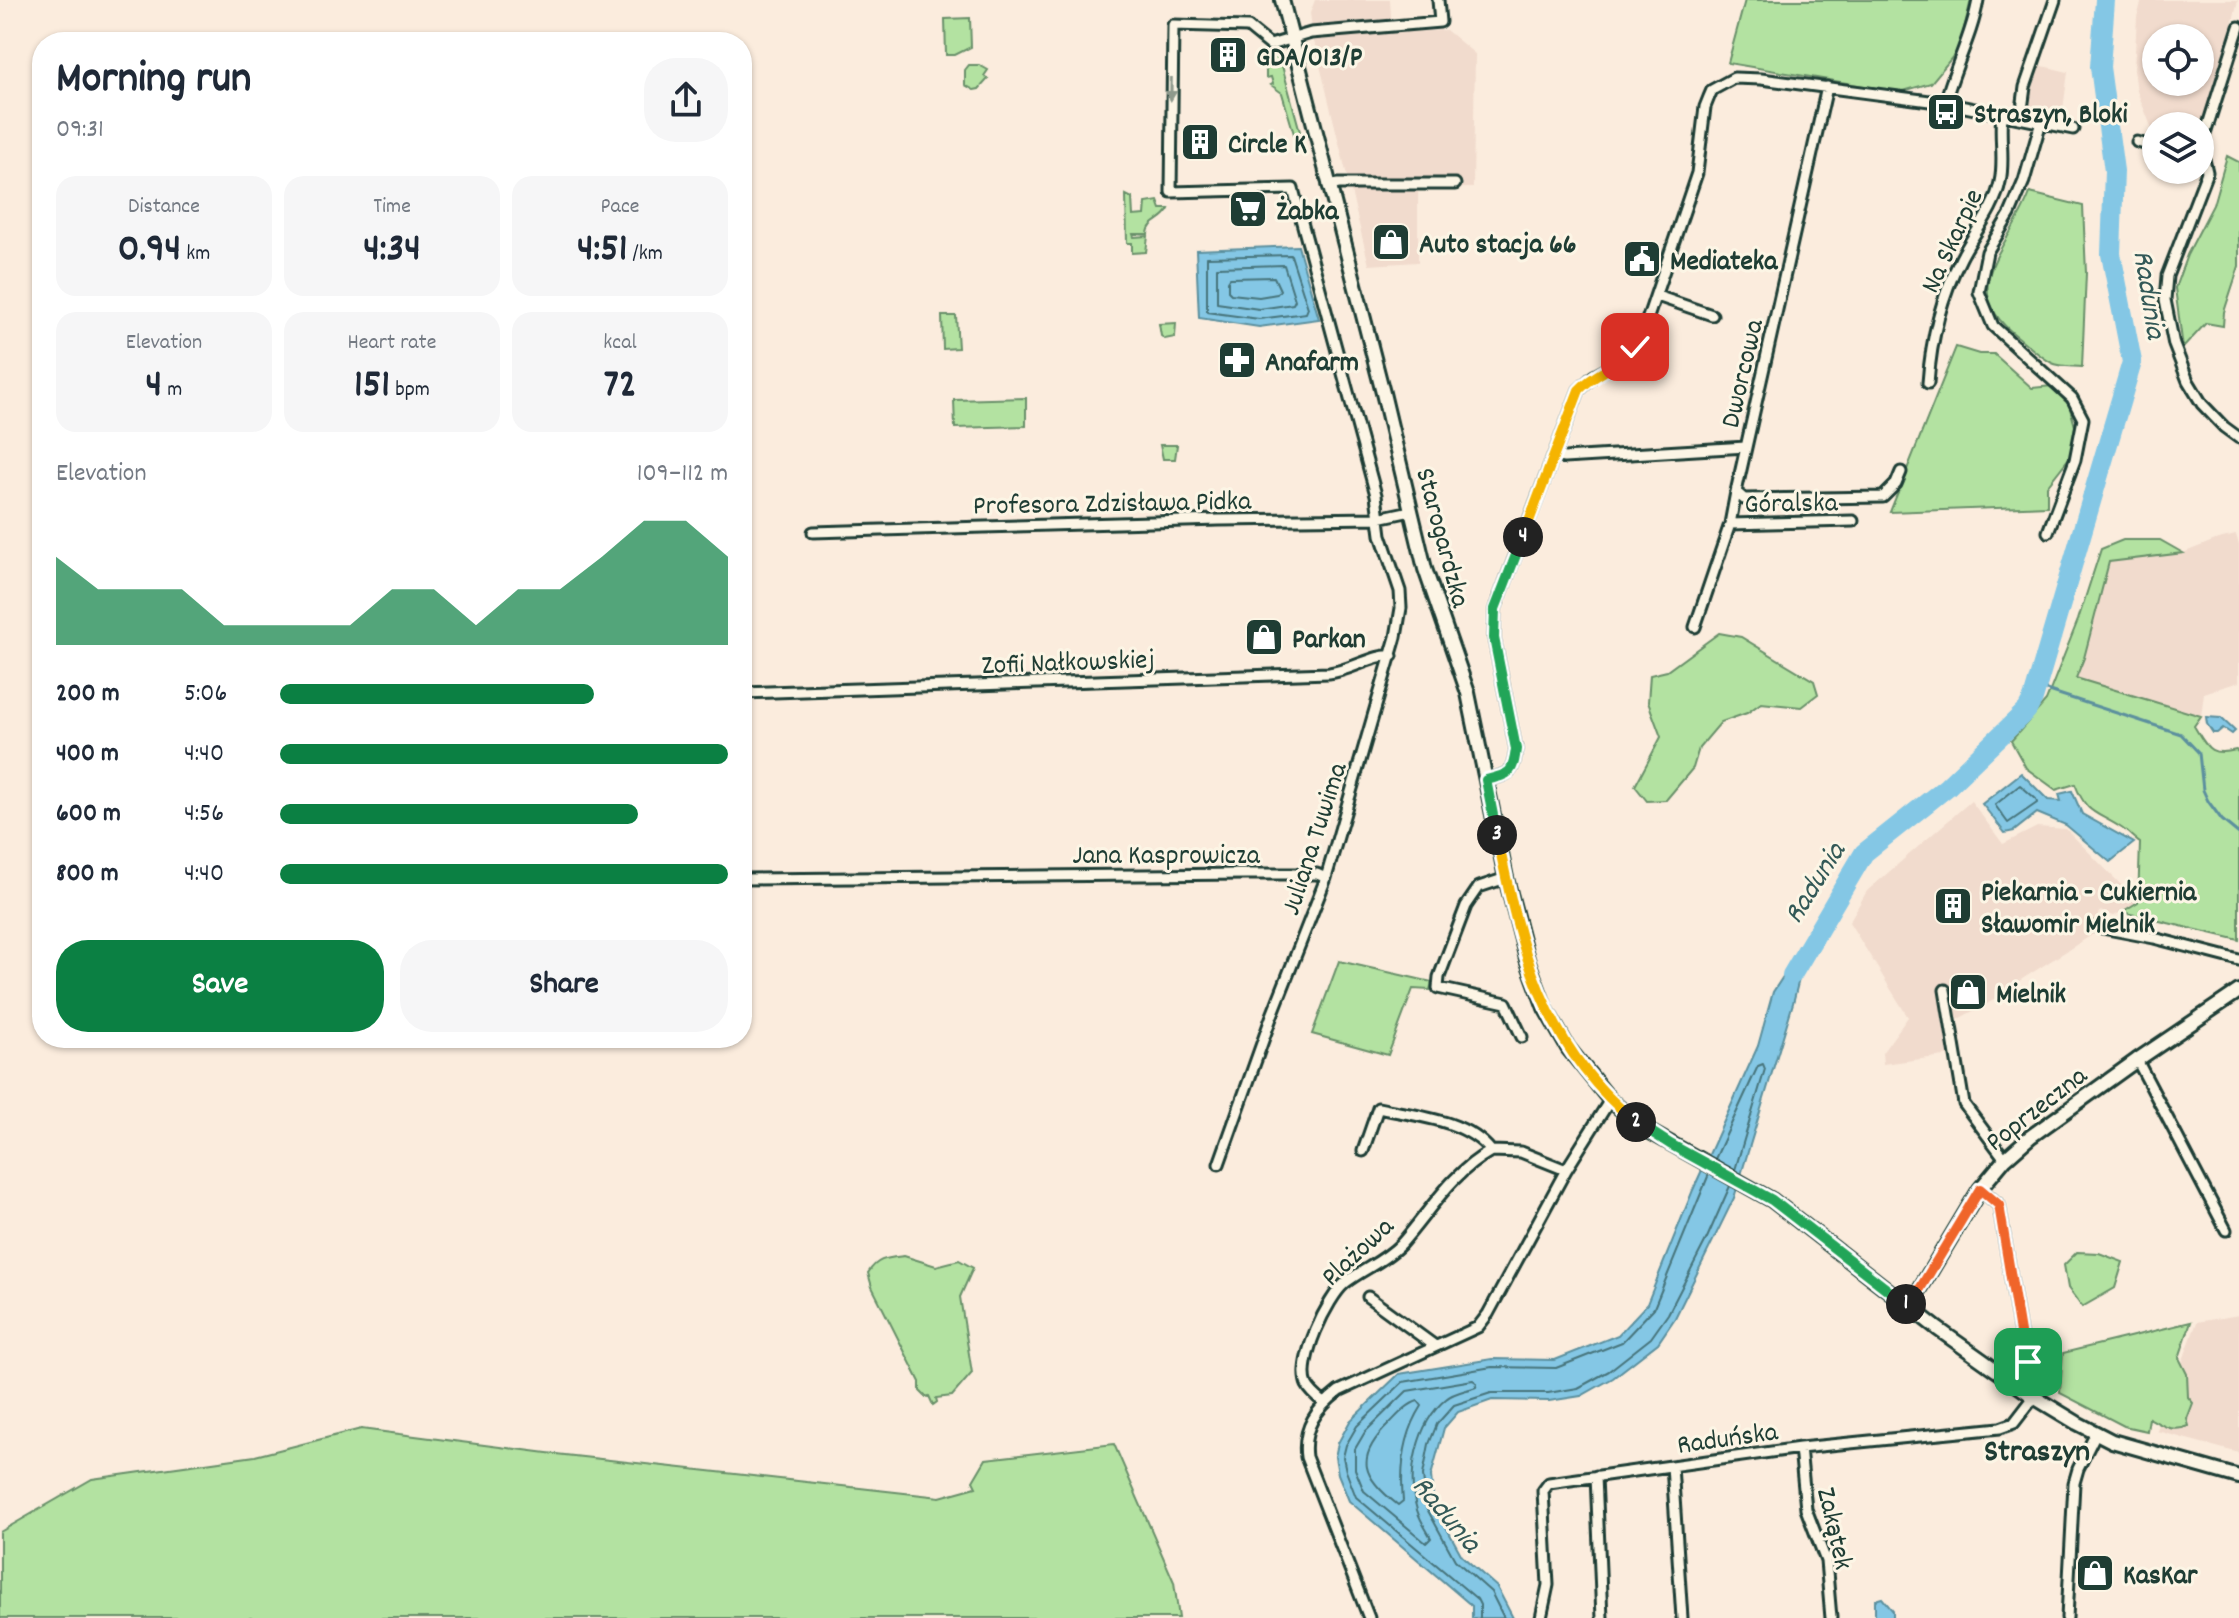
<!DOCTYPE html>
<html lang="en">
<head>
<meta charset="utf-8">
<style>
  body { margin:0; font-family:Dekko,sans-serif; background:#f6f6f7; color:#1f2937; height:100vh; display:flex; flex-direction:column; font-size:30px; white-space:nowrap }
  * { box-sizing:border-box; margin:0 }
  p { font-size:26px; color:#747a83 }
  .icon { flex:none; width:44px; height:44px; fill:none; stroke:currentColor; stroke-width:2; stroke-linecap:round; stroke-linejoin:round }
  .map { position:relative; flex:1; overflow:hidden }
  .panel { position:absolute; left:32px; top:32px; width:720px; height:1016px; display:flex; flex-direction:column; background:#fff; border-radius:32px; box-shadow:0 2px 6px #0004 }
  .panel>* { flex:none }
  .buttons { position:absolute; left:2142px; top:24px; display:grid; gap:16px }
  .buttons a { display:grid; place-items:center; width:72px; height:72px; border-radius:50%; background:#fff; box-shadow:0 2px 6px #0004; font-size:40px }
  .pin { position:absolute; display:grid; place-items:center; width:68px; height:68px; color:#fff; margin:-34px; border-radius:16px; box-shadow:0 4px 12px #0006 }
  .km { position:absolute; width:40px; height:40px; margin:-20px; border-radius:50%; background:#222; color:#fff; font-size:22px; line-height:40px; text-align:center }
  .round { display:grid; place-items:center; flex:none; width:84px; height:84px; border-radius:32px; background:#f6f6f7 }
  .headline { display:flex; align-items:center; justify-content:space-between; height:136px; padding:0 24px }
  h1 { font-size:44px; font-weight:800; line-height:60px }
  .metrics { display:grid; grid-template-columns:repeat(3,1fr); gap:12px; height:136px; padding:8px 24px }
  .metrics div { display:grid; align-content:center; border-radius:20px; background:#f6f6f7; text-align:center }
  .metrics b { font-size:40px; font-weight:800 }
  .metrics small { font-size:22px; font-weight:400 }
  .metrics p { font-size:22px }
  .chart { height:224px; padding:16px 24px }
  .chart p { display:flex; justify-content:space-between }
  .chart svg { width:100%; height:144px; margin-top:8px; fill:#0b8043; opacity:.7 }
  .button { display:flex; gap:16px; margin-top:auto; padding:16px 24px }
  .button a { flex:1; height:92px; border-radius:32px; background:#0b8043; color:#fff; font-size:32px; font-weight:800; line-height:92px; text-align:center }
  .button a+a { background:#f6f6f7; color:#1f2937 }
  ul { padding:0 24px; list-style:none; font-size:26px }
  li { display:grid; grid-template-columns:128px 96px 1fr; align-items:center; height:60px }
  li i { height:20px; border-radius:10px; background:#0b8043 }
  .map>svg:first-child { display:block }
  .built { fill:#f1dbcd; fill-rule:evenodd }
  .green { fill:#b3e2a1; stroke:#69906a; stroke-width:2 }
  .water { fill:#84c7e5; stroke:#5c909e; stroke-width:2 }
  .lines { fill:none; stroke-linecap:round; stroke-linejoin:round }
  .shore { stroke:#47747b; stroke-width:2 }
  .stream { stroke:#5c909e; stroke-width:3 }
  .river { stroke:#84c7e5; stroke-width:20 }
  .street-casing { stroke:#1f3d34; stroke-width:15 }
  .secondary-casing { stroke:#1f3d34; stroke-width:18 }
  .street { stroke:#fcf5e5; stroke-width:9 }
  .secondary { stroke:#fcf5e5; stroke-width:12 }
  .oneway { fill:#8e998c }
  .split-1-casing { stroke:#fff; stroke-width:16 }
  .split-2-casing { stroke:#fff; stroke-width:16 }
  .split-3-casing { stroke:#fff; stroke-width:16 }
  .split-4-casing { stroke:#fff; stroke-width:16 }
  .split-5-casing { stroke:#fff; stroke-width:16 }
  .split-1 { stroke:#f0652b; stroke-width:10 }
  .split-2 { stroke:#22a559; stroke-width:10 }
  .split-3 { stroke:#f5b400; stroke-width:10 }
  .split-4 { stroke:#22a559; stroke-width:10 }
  .split-5 { stroke:#f5b400; stroke-width:10 }
  .labels { text-anchor:middle; stroke-width:6; stroke-linejoin:round; paint-order:stroke }
  .poi-label { font-size:28px; font-weight:bold; fill:#1f3d34; stroke:#fcf5e5; text-anchor:start }
  .street-label { font-size:28px; fill:#1f3d34; stroke:#fcf5e5 }
  .water-label { font-size:30px; font-style:italic; fill:#335957; stroke:#fcf5e5 }
  .quarter-label { font-size:32px; font-weight:bold; fill:#1f3d34; stroke:#fcf5e5 }
</style>
</head>
<body>
<div class="map">
<svg width="2239" height="1618" viewBox="0 0 2239 1618">
  <rect width="100%" height="100%" fill="#fbecdd"/>
  <filter id="ink" filterUnits="userSpaceOnUse"><feTurbulence type="fractalNoise" baseFrequency=".0125" numOctaves="2"/><feDisplacementMap in="SourceGraphic" scale="16" xChannelSelector="R" yChannelSelector="G"/><feConvolveMatrix kernelMatrix="1 2 1 2 8 2 1 2 1" color-interpolation-filters="sRGB"/></filter>
  <g filter="url(#ink)">
    <path class="built" d="M1315 0H1390L1392 32 1446 30 1475 54 1473 188 1418 189V262L1369 265 1313 37 1310 13Z
      M2142 0H2238L2223 62 2200 134V126H2156V134L2152 129 2137 91 2134 70 2137 17ZM2200 38V82H2156V38Z
      M2034 64 2068 72 2062 117 2022 109Z
      M2236 535 2239 544V682L2204 693 2201 716 2076 678 2084 658 2109 562 2183 553 2218 539Z
      M1971 801 2003 844 2037 827 2066 829 2138 902 2114 916 2100 911 2095 933 2008 988 2009 992 1960 1018 1954 1017 1952 1055 1883 1064 1882 1053 1908 1017 1849 922 1867 891Z
      M2239 1315V1453L2157 1431 2197 1322Z"/>
    <path class="green" d="M1745 0H1971L1959 49 1931 83 1900 92 1728 63Z
      M970 18 971 47 955 55H946L945 19Z
      M1275 55 1281 62 1302 139 1300 143 1297 144 1282 93 1271 85 1273 84 1271 77 1266 78V64Z
      M969 65H979L988 70 984 76 988 79 979 89 974 90 965 85V70Z
      M2227 156 2239 162V266L2224 312 2223 326 2206 323 2183 348 2175 288 2187 255 2213 205Z
      M2030 193 2083 206 2086 273 2082 367C2073 366 2060 367 2052 363 2040 357 2028 345 2018 337 1952 287 2011 247 2030 193Z
      M1126 195 1132 198 1133 216 1145 215 1146 203 1158 201 1161 209H1169C1164 221 1149 220 1148 234H1133L1134 237 1148 236 1146 252 1132 253V243H1127Z
      M942 316H956L958 348 943 349Z
      M1176 323 1175 337 1165 339 1161 336 1159 324Z
      M1956 347 1979 354H1994L2032 388 2052 386 2069 405 2075 426 2072 454 2047 486V506L1890 512Z
      M1026 398V426L955 428 954 400Z
      M1160 445H1177L1175 459H1163Z
      M2123 540H2160L2183 553 2109 562 2084 658 2076 678 2201 716 2194 726C2207 747 2209 757 2236 750L2239 753V940L2122 912 2138 902 2140 843C2133 838 2127 831 2120 827 2095 811 2087 815 2075 784L2056 790 2026 768 2011 741 2046 701 2078 620 2101 549Z
      M1719 633 1741 637 1814 681 1818 694 1801 707 1761 703 1747 713 1721 722 1699 748 1693 768 1666 800 1647 801 1635 786 1661 737 1648 702 1650 675 1667 671Z
      M1339 961 1432 982 1430 990 1413 989 1388 1055 1312 1034Z
      M2077 1252 2099 1253 2123 1262 2115 1288 2082 1307 2068 1288 2064 1265Z
      M904 1256 936 1266 959 1260 973 1268 960 1297 972 1373 952 1396 936 1398 937 1402 933 1405 929 1396 926 1397 920 1391V1382L872 1287 868 1273C877 1258 887 1258 904 1256Z
      M2191 1322 2179 1358 2187 1374 2188 1397 2193 1403 2187 1419 2189 1426C2173 1433 2163 1426 2149 1418L2147 1431 2124 1426 2060 1393 2063 1353Z
      M361 1429 547 1453 940 1497 976 1487 973 1481 986 1459 1114 1444 1174 1582 1179 1618H0V1532L92 1479 255 1456Z"/>
    <path class="water" d="M1298 246 1319 319 1259 327 1199 318 1196 250Z
      M2206 717 2221 718 2235 731 2232 734 2223 728 2217 733H2213L2207 724Z
      M2021 773 2048 800 2061 801 2059 794 2072 791 2082 814 2134 843 2110 862 2066 825 2037 813 2014 831 2005 833 1982 804Z
      M1810 935 1793 1003 1734 1198 1675 1318 1658 1343 1613 1378 1581 1396 1549 1401 1492 1400 1458 1412 1444 1428 1431 1476 1434 1505 1462 1556 1497 1587 1513 1618H1472V1606L1349 1501 1338 1474 1335 1457 1338 1443 1350 1421 1399 1374 1492 1359 1555 1360 1618 1335 1647 1304 1693 1190 1758 1046 1773 992Z
      M1882 1598 1893 1611V1618H1875V1600Z"/>
    <g class="lines">
      <path class="shore" d="M1291 255 1308 308 1306 313 1259 319 1207 312V257Z
        M1284 265 1295 300 1293 304 1259 309 1217 303V267Z
        M1274 277 1280 290 1277 294 1259 297 1231 294 1228 291V281L1230 278Z
        M2020 785 2036 799 2037 803 2008 823 1995 805Z
        M1715 1159 1758 1066 1763 1064 1765 1069 1735 1170
        M1473 1380 1477 1383 1476 1387C1466 1391 1454 1392 1446 1399 1417 1423 1406 1474 1417 1510 1420 1520 1426 1529 1431 1538L1426 1543 1364 1491 1355 1469V1449L1365 1432 1407 1391Z
        M1418 1401 1422 1406C1404 1434 1400 1469 1403 1501L1398 1505C1362 1477 1354 1458 1389 1424 1397 1416 1407 1404 1418 1401Z
        M1480 1618V1605L1477 1599 1356 1497 1346 1471 1343 1457 1346 1445 1357 1426 1403 1382 1492 1367 1556 1368 1622 1342 1654 1308 1709 1174
        M1504 1618 1491 1592 1455 1560 1426 1507 1423 1475 1429 1444 1437 1424 1454 1405 1491 1393H1548L1578 1388 1609 1371 1651 1338 1668 1314 1707 1238 1730 1186"/>
      <path class="stream" d="M2037 687 2181 734 2199 753 2203 790 2208 801 2222 820 2239 834"/>
      <path class="river" d="M1792 975 1864 853 1947 787 2027 710 2033 699 2132 362 2111 254 2114 171 2100 67 2105 0"/>
      <defs>
        <path id="street" d="M2239 27 2201 147 2207 172 2167 276 2165 300 2174 345 2188 381 2202 404 2224 427 2239 438
          M1827 87 1736 492 1744 499 1883 497 1896 484 1901 472
          M1945 103C1954 67 1972 36 1978 0
          M2021 117 2025 87 2055 0
          M2041 122 2024 181 2010 214 1987 252 1979 292 1993 326 2072 398 2083 419 2075 460 2048 532
          M2137 142 2156 147
          M1328 186 1339 184H1455
          M1657 296 1712 315
          M1928 383C1931 340 1941 297 1961 258 1973 234 1995 209 2000 182 2005 160 1999 137 2002 114
          M1554 456 1564 458 1746 447
          M1736 492 1730 524 1853 521
          M813 532 1219 520 1378 518 1411 511
          M1695 627 1730 524
          M742 693 1329 673C1350 671 1377 653 1392 656
          M1486 780C1510 774 1513 774 1516 749L1494 638 1495 609 1579 390 1594 376 1624 360 1641 338 1697 173 1705 107 1709 97 1712 90 1734 78 1761 79 1945 103 2073 129
          M1506 878 1479 887 1466 906 1439 977 1438 988 1506 1003 1522 1037
          M742 879 1246 874H1317L1326 878
          M2097 927 2154 938 2239 960
          M1945 990 1964 1104 2005 1159
          M2137 1060 2226 1230
          M1363 1151 1378 1108C1415 1116 1466 1119 1491 1151L1521 1152 1566 1170
          M1219 1164 1271 1018 1326 878 1396 637 1401 608 1400 591 1381 535 1376 495 1293 189 1171 192 1173 25 1248 27 1270 45 1311 33 1440 22 1438 0
          M1980 1189 1999 1205 2024 1357 2028 1362 2053 1363
          M1368 1297 1435 1346
          M1324 1403C1318 1398 1310 1391 1307 1385 1297 1362 1327 1298 1345 1283 1363 1269 1385 1261 1401 1244 1431 1210 1450 1174 1491 1151
          M1800 1448 1806 1509 1826 1561 1831 1618
          M1672 1466 1682 1618
          M1596 1476 1602 1618
          M1369 1618 1306 1457C1302 1428 1317 1408 1339 1391L1478 1327 1488 1314 1566 1170 1610 1100
          M1541 1618 1548 1585 1543 1491 1549 1483 1800 1448 2000 1428 2014 1423 2034 1397
          M2067 1618 2074 1483 2078 1469 2096 1433"/>
        <path id="secondary" d="M1282 0 1383 393 1425 569 1468 693 1506 878 1527 959 1545 1008 1568 1048 1610 1100 1643 1128 1772 1200 1938 1329 2034 1397 2077 1423 2112 1441 2239 1477
          M1909 1307 1980 1189 2005 1159 2030 1137 2137 1060 2239 991"/>
      </defs>
      <use href="#street" class="street-casing"/>
      <use href="#secondary" class="secondary-casing"/>
      <use href="#street" class="street"/>
      <use href="#secondary" class="secondary"/>
    </g>
    <defs><path id="oneway-solid" d="M-6-.8H1V-3.2L6.5 0L1 3.2V.8H-6Z" transform="scale(2)"/></defs>
    <use class="oneway" href="#oneway-solid" transform="translate(1171 89) rotate(91)"/>
  </g>
  <g class="lines" filter="url(#ink)">
    <defs>
      <path id="split-1" d="M1906 1304 1909 1307 1980 1189 1999 1205 2024 1357 2028 1362"/>
      <path id="split-2" d="M1636 1122 1670 1144 1772 1200 1906 1304"/>
      <path id="split-3" d="M1497 835C1520 947 1542 1046 1636 1122"/>
      <path id="split-4" d="M1497 835 1486 780C1510 774 1513 774 1516 749L1494 638 1495 609 1523 537"/>
      <path id="split-5" d="M1523 537 1579 390C1595 372 1620 367 1635 347"/>
    </defs>
    <use href="#split-1" class="split-1-casing"/>
    <use href="#split-2" class="split-2-casing"/>
    <use href="#split-3" class="split-3-casing"/>
    <use href="#split-4" class="split-4-casing"/>
    <use href="#split-5" class="split-5-casing"/>
    <use href="#split-1" class="split-1"/>
    <use href="#split-2" class="split-2"/>
    <use href="#split-3" class="split-3"/>
    <use href="#split-4" class="split-4"/>
    <use href="#split-5" class="split-5"/>
  </g>
  <defs>
    <symbol id="building-square" viewBox="-11 -11 22 22"><rect x="-9" y="-9" width="18" height="18" rx="4" fill="#1f3d34" stroke="#fcf5e5"/><path d="M-4-6H4V6H1V3H-1V6H-4ZM-2.5-4.3h1.7v1.8h-1.7ZM.8-4.3h1.7v1.8H.8ZM-2.5-1h1.7V.8h-1.7ZM.8-1h1.7V.8H.8Z" fill="#fff"/></symbol>
    <symbol id="bus-square" viewBox="-11 -11 22 22"><rect x="-9" y="-9" width="18" height="18" rx="4" fill="#1f3d34" stroke="#fcf5e5"/><path d="M-5-6H5V4H4V6H2V4H-2V6H-4V4H-5ZM-3.5-4V0h7V-4ZM-3.5 1.2v1.5H-2V1.2ZM2 1.2v1.5H3.5V1.2Z" fill="#fff"/></symbol>
    <symbol id="supermarket-square" viewBox="-11 -11 22 22"><rect x="-9" y="-9" width="18" height="18" rx="4" fill="#1f3d34" stroke="#fcf5e5"/><path d="M-6-5.5h2.5l.6 2H6L4.5 2H-2.5L-4.4-4H-6ZM-1.5 3.2a1.3 1.3 0 1 0 .1 0ZM3 3.2a1.3 1.3 0 1 0 .1 0Z" fill="#fff"/></symbol>
    <symbol id="shop-square" viewBox="-11 -11 22 22"><rect x="-9" y="-9" width="18" height="18" rx="4" fill="#1f3d34" stroke="#fcf5e5"/><path d="M-5-2.5h2.3a2.7 3.5 0 0 1 5.4 0H5L5.5 6h-11ZM-1.5-2.5h3a1.5 2.3 0 0 0-3 0Z" fill="#fff"/></symbol>
    <symbol id="civic-square" viewBox="-11 -11 22 22"><rect x="-9" y="-9" width="18" height="18" rx="4" fill="#1f3d34" stroke="#fcf5e5"/><path d="M-.6-6.5H3V-4.5H.6V-3L4-1V1h2V6H-6V1h2V-1L-.6-3ZM-1.2 2.5V6h2.4V2.5Z" fill="#fff"/></symbol>
    <symbol id="pharmacy-square" viewBox="-11 -11 22 22"><rect x="-9" y="-9" width="18" height="18" rx="4" fill="#1f3d34" stroke="#fcf5e5"/><path d="M-2-6h4v4h4v4h-4v4h-4v-4h-4v-4h4Z" fill="#fff"/></symbol>
  </defs>
  <g fill-rule="evenodd">
    <use href="#building-square" x="1206" y="33" width="44" height="44"/>
    <use href="#bus-square" x="1924" y="90" width="44" height="44"/>
    <use href="#building-square" x="1178" y="120" width="44" height="44"/>
    <use href="#supermarket-square" x="1226" y="187" width="44" height="44"/>
    <use href="#shop-square" x="1369" y="220" width="44" height="44"/>
    <use href="#civic-square" x="1620" y="237" width="44" height="44"/>
    <use href="#pharmacy-square" x="1215" y="338" width="44" height="44"/>
    <use href="#shop-square" x="1242" y="615" width="44" height="44"/>
    <use href="#building-square" x="1931" y="884" width="44" height="44"/>
    <use href="#shop-square" x="1946" y="970" width="44" height="44"/>
    <use href="#shop-square" x="2073" y="1551" width="44" height="44"/>
  </g>
  <g class="labels">
    <g class="poi-label">
      <text x="1256" y="65">GDA/013/P</text>
      <text x="1974" y="122">Straszyn, Bloki</text>
      <text x="1228" y="152">Circle K</text>
      <text x="1276" y="219">Żabka</text>
      <text x="1419" y="252">Auto stacja 66</text>
      <text x="1670" y="269">Mediateka</text>
      <text x="1265" y="370">Anafarm</text>
      <text x="1292" y="647">Parkan</text>
      <text x="1981" y="900">Piekarnia - Cukiernia<tspan x="1981" dy="32">Sławomir Mielnik</tspan></text>
      <text x="1996" y="1002">Mielnik</text>
      <text x="2123" y="1583">KasKar</text>
    </g>
    <g class="street-label">
      <text transform="translate(1950 240) rotate(-65)" y="10">Na Skarpie</text>
      <text transform="translate(1740 373) rotate(-77)" y="10">Dworcowa</text>
      <text transform="translate(1112 501) rotate(-1)" y="10">Profesora Zdzisława Pidka</text>
      <text transform="translate(1791 501) rotate(-1)" y="10">Góralska</text>
      <text transform="translate(1445 537) rotate(75)" y="10">Starogardzka</text>
      <text transform="translate(1068 660) rotate(-2)" y="10">Zofii Nałkowskiej</text>
      <text transform="translate(1312 838) rotate(-72)" y="10">Juliana Tuwima</text>
      <text x="1166" y="863">Jana Kasprowicza</text>
      <text transform="translate(2035 1107) rotate(-38)" y="10">Poprzeczna</text>
      <text transform="translate(1356 1250) rotate(-43)" y="10">Plażowa</text>
      <text transform="translate(1727 1436) rotate(-8)" y="10">Raduńska</text>
      <text transform="translate(1837 1528) rotate(77)" y="10">Zakątek</text>
    </g>
    <g class="water-label">
      <text transform="translate(2151 294) rotate(81)" y="10">Radunia</text>
      <text transform="translate(1813 882) rotate(-58)" y="10">Radunia</text>
      <text transform="translate(1448 1513) rotate(50)" y="10">Radunia</text>
    </g>
    <g class="quarter-label">
      <text x="2037" y="1460">Straszyn</text>
    </g>
  </g>
</svg>
<div class="buttons">
<a><svg class="icon" aria-label="locate" viewBox="0 0 24 24"><circle cx="12" cy="12" r="6"/><path d="M12 2v4M12 18v4M2 12h4M18 12h4"/></svg></a>
<a><svg class="icon" aria-label="layers" viewBox="0 0 24 24"><path d="M12 4l9 5-9 5-9-5zM3 14l9 5 9-5"/></svg></a>
</div>
<div class="pin" style="left:2028px;top:1362px;background:#1e9e55"><svg class="icon" aria-label="arrive" viewBox="0 0 24 24"><path d="M6 21V4h12l-3 4 3 4H6"/></svg></div>
<div class="pin" style="left:1635px;top:347px;background:#d93025"><svg class="icon" aria-label="check" viewBox="0 0 24 24"><path d="M5 12l5 5 9-10"/></svg></div>
<b class="km" style="left:1906px;top:1304px">1</b>
<b class="km" style="left:1636px;top:1122px">2</b>
<b class="km" style="left:1497px;top:835px">3</b>
<b class="km" style="left:1523px;top:537px">4</b>
<section class="panel">
<div class="headline"><div><h1>Morning run</h1><p>09:31</p></div><a class="round"><svg class="icon" aria-label="share" viewBox="0 0 24 24"><path d="M12 15V3M7 8l5-5 5 5M5 13v7h14v-7"/></svg></a></div>
<div class="metrics">
<div><p>Distance</p><b>0.94<small> km</small></b></div>
<div><p>Time</p><b>4:34</b></div>
<div><p>Pace</p><b>4:51<small> /km</small></b></div>
</div>
<div class="metrics">
<div><p>Elevation</p><b>4<small> m</small></b></div>
<div><p>Heart rate</p><b>151<small> bpm</small></b></div>
<div><p>kcal</p><b>72</b></div>
</div>
<div class="chart"><p><span>Elevation</span>109–112 m</p>
<svg viewBox="0 0 160 44" preserveAspectRatio="none"><path d="M0 44V17L10 27L20 27L30 27L40 38L50 38L60 38L70 38L80 27L90 27L100 38L110 27L120 27L130 17L140 6L150 6L160 17V44z"/></svg>
</div>
<ul>
<li><b>200 m</b>5:06<i style="width:70%"></i></li>
<li><b>400 m</b>4:40<i style="width:100%"></i></li>
<li><b>600 m</b>4:56<i style="width:80%"></i></li>
<li><b>800 m</b>4:40<i style="width:100%"></i></li>
</ul>
<div class="button"><a>Save</a><a>Share</a></div>
</section>
</div>
</body>
</html>
